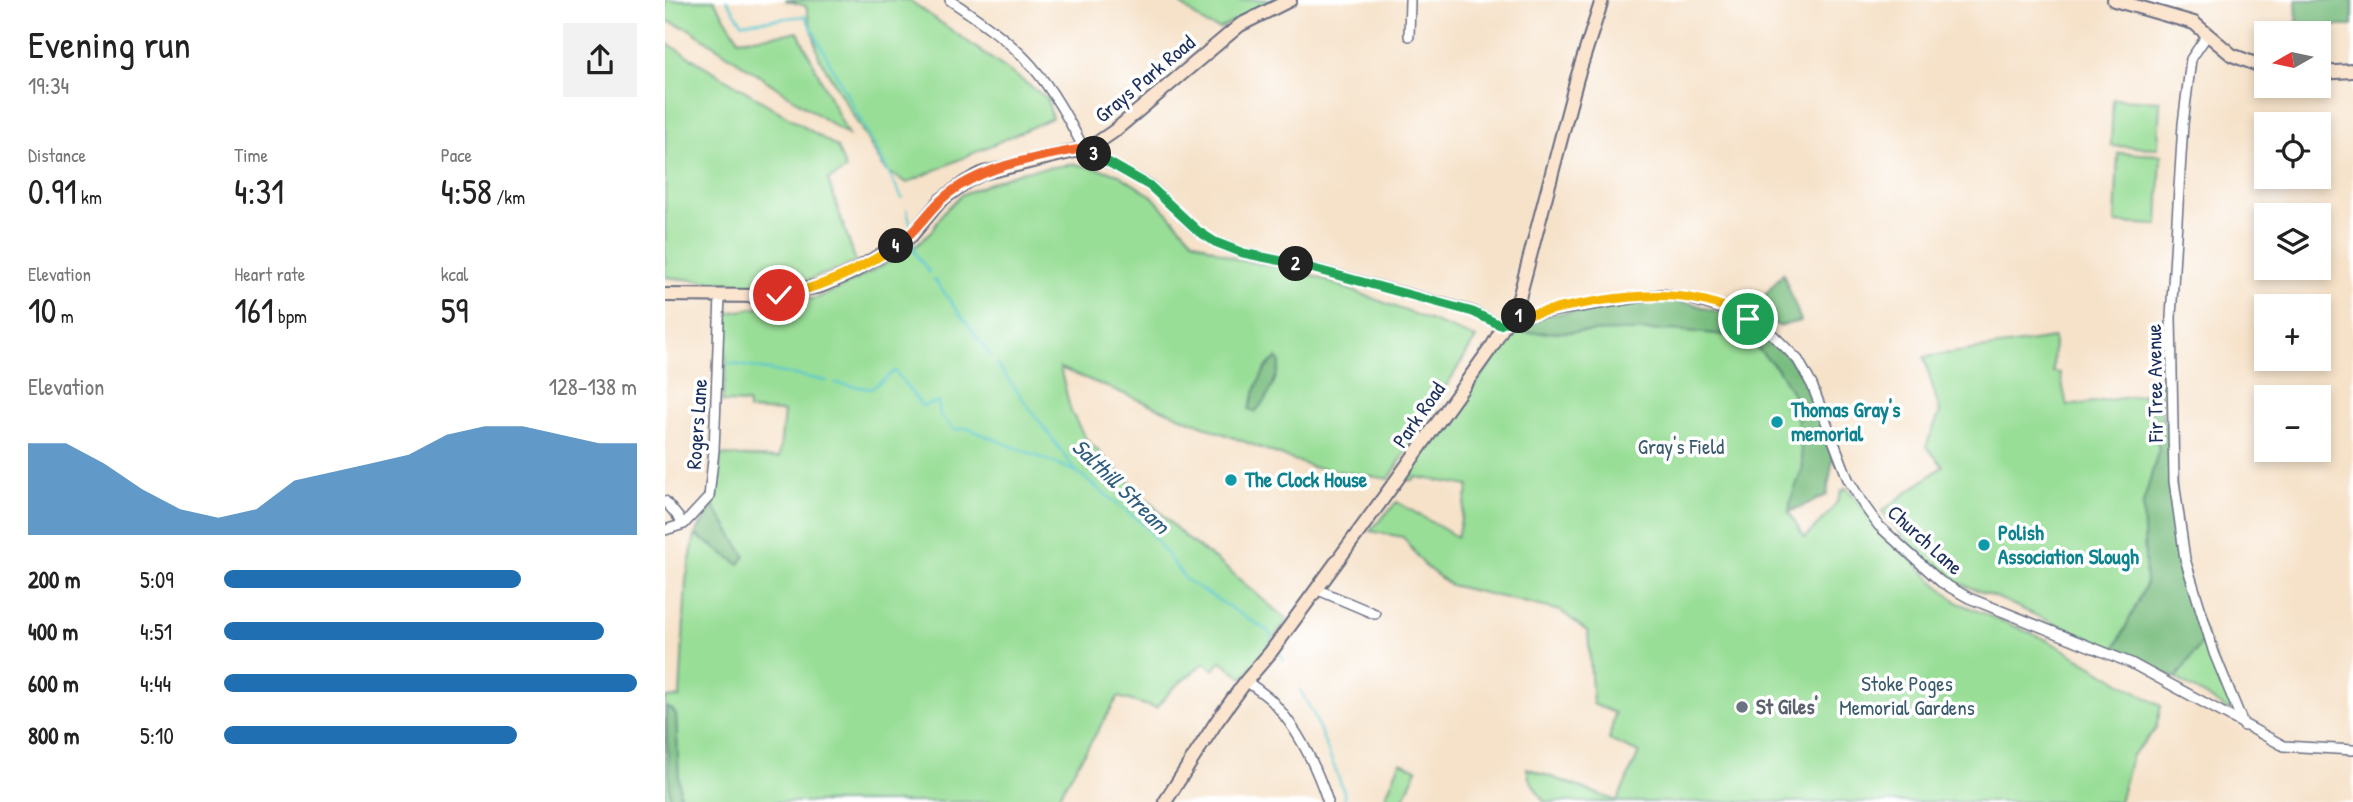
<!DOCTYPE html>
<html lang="en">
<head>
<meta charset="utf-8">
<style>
  body { margin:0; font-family:"Patrick Hand",sans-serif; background:#f2f2f2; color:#222; height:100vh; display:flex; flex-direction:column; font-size:26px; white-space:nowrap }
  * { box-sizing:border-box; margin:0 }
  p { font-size:23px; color:#767676 }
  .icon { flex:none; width:38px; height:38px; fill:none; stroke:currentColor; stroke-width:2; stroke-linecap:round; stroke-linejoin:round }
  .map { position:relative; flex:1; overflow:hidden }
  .drawer { display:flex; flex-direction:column; background:#fff; width:665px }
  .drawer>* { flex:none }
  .needle { width:46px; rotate:261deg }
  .controls { position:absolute; left:1589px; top:21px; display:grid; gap:14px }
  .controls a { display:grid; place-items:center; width:77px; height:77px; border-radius:0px; background:#fff; box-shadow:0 4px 10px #0003; font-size:35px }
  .pin { position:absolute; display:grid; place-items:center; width:60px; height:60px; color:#fff; margin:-30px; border:4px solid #fff; border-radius:50%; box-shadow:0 2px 7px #0007 }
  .km { position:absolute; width:35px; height:35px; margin:-18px; border-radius:50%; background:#222; color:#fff; font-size:19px; line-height:35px; text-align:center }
  .round { display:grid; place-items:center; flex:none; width:74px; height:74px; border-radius:0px; background:#f2f2f2 }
  .headline { display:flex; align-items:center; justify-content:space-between; height:119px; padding:0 28px }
  h1 { font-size:38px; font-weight:600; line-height:52px }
  .figures { display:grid; grid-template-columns:repeat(3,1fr); gap:10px; height:119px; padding:7px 28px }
  .figures div { display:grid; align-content:center }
  .figures b { font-size:35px; font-weight:600 }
  .figures small { font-size:19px; font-weight:400 }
  .figures p { font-size:19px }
  .chart { height:196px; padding:14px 28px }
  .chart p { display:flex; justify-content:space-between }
  .chart svg { width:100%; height:126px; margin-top:7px; fill:#1f6fb2; opacity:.7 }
  ul { padding:0 28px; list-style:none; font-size:23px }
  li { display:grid; grid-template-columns:112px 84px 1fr; align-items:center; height:52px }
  li i { height:18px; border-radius:9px; background:#1f6fb2 }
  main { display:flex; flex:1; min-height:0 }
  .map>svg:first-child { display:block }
  .green { fill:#99de97; stroke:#5a867a; stroke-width:2 }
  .forest { fill:#7abd80; stroke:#4a766f; stroke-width:2 }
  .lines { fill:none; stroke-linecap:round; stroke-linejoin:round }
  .stream { stroke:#5ac7ce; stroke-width:2.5 }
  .minor-casing { stroke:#686e83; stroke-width:12 }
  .secondary-casing { stroke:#686e83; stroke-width:16 }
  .minor { stroke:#fff; stroke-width:9 }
  .secondary { stroke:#fce5cf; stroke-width:12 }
  .split-1-casing { stroke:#fff; stroke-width:14 }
  .split-2-casing { stroke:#fff; stroke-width:14 }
  .split-3-casing { stroke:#fff; stroke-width:14 }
  .split-4-casing { stroke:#fff; stroke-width:14 }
  .split-5-casing { stroke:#fff; stroke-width:14 }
  .split-1 { stroke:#f5b400; stroke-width:9 }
  .split-2 { stroke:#22a559; stroke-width:9 }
  .split-3 { stroke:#22a559; stroke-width:9 }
  .split-4 { stroke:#f0652b; stroke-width:9 }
  .split-5 { stroke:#f5b400; stroke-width:9 }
  .culture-dot { fill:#0f9aa8; stroke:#fff; stroke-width:2.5 }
  .worship-dot { fill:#6b7280; stroke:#fff; stroke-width:2.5 }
  .labels { text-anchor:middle; stroke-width:7; stroke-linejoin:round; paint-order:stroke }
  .street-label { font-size:21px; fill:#1b2f5e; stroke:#fff }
  .culture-label { font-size:21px; font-weight:bold; fill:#0d838f; stroke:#fff; text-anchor:start }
  .park-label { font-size:21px; fill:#3a5b6c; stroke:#fff }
  .worship-label { font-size:21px; font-weight:bold; fill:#5b616d; stroke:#fff; text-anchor:start }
  .water-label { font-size:23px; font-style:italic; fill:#2e5d80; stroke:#fff }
</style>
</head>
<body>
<main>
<section class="drawer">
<div class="headline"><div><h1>Evening run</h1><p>19:34</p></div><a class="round"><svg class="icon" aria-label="share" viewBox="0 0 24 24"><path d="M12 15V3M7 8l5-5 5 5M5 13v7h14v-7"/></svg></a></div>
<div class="figures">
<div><p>Distance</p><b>0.91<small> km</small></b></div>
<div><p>Time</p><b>4:31</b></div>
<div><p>Pace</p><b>4:58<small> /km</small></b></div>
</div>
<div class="figures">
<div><p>Elevation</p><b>10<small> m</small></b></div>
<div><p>Heart rate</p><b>161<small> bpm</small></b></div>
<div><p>kcal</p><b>59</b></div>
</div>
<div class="chart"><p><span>Elevation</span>128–138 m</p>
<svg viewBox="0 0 160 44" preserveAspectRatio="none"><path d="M0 44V12L10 12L20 19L30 28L40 35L50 38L60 35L70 25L80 22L90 19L100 16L110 9L120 6L130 6L140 9L150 12L160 12V44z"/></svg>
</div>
<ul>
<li><b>200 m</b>5:09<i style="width:72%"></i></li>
<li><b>400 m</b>4:51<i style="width:92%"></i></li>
<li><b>600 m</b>4:44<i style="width:100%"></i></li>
<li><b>800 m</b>5:10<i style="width:71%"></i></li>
</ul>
</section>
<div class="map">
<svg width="1688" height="802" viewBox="0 0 1688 802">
  <rect width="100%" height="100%" fill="#fff"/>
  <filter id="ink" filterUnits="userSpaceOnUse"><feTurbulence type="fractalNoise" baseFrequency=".0143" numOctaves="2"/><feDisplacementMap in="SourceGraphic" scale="14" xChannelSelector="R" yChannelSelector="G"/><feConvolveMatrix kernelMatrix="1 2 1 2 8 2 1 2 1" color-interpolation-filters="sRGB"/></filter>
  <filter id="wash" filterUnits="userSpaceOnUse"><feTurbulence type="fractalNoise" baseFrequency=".00686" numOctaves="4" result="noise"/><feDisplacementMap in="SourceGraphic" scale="28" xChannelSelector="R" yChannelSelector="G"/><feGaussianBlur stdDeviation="1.57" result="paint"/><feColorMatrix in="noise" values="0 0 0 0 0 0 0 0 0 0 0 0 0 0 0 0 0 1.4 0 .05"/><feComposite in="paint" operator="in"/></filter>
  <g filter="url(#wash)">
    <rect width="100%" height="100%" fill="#f6e2c9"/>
    <path class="green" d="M0 0H49L74 40 133 32 183 135 24 29 0 20Z
      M120 0H244L382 98 387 118 242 183 220 170 154 57 141 6Z
      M511 0H612L554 29 540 24Z
      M0 42 172 147 181 170 163 180 191 262 119 289 0 277Z
      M1448 99 1495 101 1493 148 1446 146Z
      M1453 153 1496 155 1493 225 1450 223Z
      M410 164 451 173 487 196 528 240 573 260 634 270 811 338 724 479 647 467 551 431 395 368 406 412 421 439 520 537 555 563 622 620 578 678 556 661 549 670 539 663 507 689 491 708 453 697 390 802H15L11 715 5 802H0V698L15 697 21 580 30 535 74 564 80 556 48 505 54 478 55 455 114 458 119 412 83 410V403L57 402 61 367 59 320 62 313 152 298 176 288 249 248 266 232 278 213 296 195 335 179 359 171Z
      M1009 330 1062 335 1089 345 1113 369 1130 398 1138 467 1124 512 1140 538C1153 523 1171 511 1176 491L1182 488 1206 518 1266 579 1293 603 1380 639 1496 706 1491 729 1467 755 1454 802H879L864 778 862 768 952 801 974 753 944 740 950 713 928 704 923 632 896 611 785 585 760 566 738 537 705 531 732 502 792 537 804 486 751 477 748 480H739L839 345 854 333Z
      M1389 338 1388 372 1395 373 1402 406 1478 395 1494 449 1478 504 1481 585 1449 651 1333 598 1290 582 1276 568H1270L1241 540 1217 511 1278 466 1261 446 1275 412 1259 357Z
      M1541 637 1568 705 1565 711 1511 678Z
      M735 762 752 769 737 802H729L720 798Z"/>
    <path class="forest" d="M1631 0H1688V26H1632Z
      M1118 273 1136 321 1114 326 1090 314 1100 295Z
      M995 299 1029 304 1073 319 1111 341 1142 382 1168 458 1162 495 1124 512 1126 499 1138 467 1130 398 1113 369 1089 345 1062 335 1009 330 854 333 853 319Z
      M612 358 615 362C611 382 604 397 590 412L584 409C590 393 596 366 612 358Z
      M1496 376 1498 417 1510 453 1512 553 1523 594 1541 637 1511 678 1449 651 1481 585 1478 504 1494 449 1478 395Z
      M48 505 80 556 74 564 30 534Z
      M1 707 7 709 11 715 15 802H5Z"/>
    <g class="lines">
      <path class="stream" d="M62 0 77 23 140 16 237 198
        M242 210 246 226
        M249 243 250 253 264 272
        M269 279 326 356
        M64 363 162 381
        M332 364 411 471 481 527 521 580 603 631 607 638
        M170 383 206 389 230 371 257 406 273 402 275 415 289 430 301 428 410 471
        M614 652 619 660
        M635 690 648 713 679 792V802"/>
    </g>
  </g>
  <g filter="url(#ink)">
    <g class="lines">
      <defs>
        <path id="minor" d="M285 0C313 19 344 40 366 65 388 90 404 120 419 149
          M1543 34 1526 59 1518 124 1506 317 1509 481 1520 559 1549 653 1579 726
          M744 36 745 0
          M426 147V151L434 158 485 185 532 231 550 242 578 253 640 266 808 311 835 325 852 317 997 294 1025 299 1077 315 1108 335 1133 360 1147 385 1183 479 1198 504 1214 526 1276 582 1304 598 1466 663 1619 746 1688 750
          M0 501 19 524
          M0 530 19 524 44 497 49 450 55 296
          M651 589 710 614
          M581 681C589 687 600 694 607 701 633 729 651 766 663 802"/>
        <path id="secondary" d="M1449 0 1529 23 1567 55 1601 68
          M1654 73 1688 71
          M0 295 97 296 156 286 188 272 246 236 276 200 301 182 318 173 426 147 448 132 575 25 625 0
          M500 802 552 721 581 681 605 653 733 478 828 345 854 298 912 78 937 0"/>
      </defs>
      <use href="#minor" class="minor-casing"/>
      <use href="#secondary" class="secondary-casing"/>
      <use href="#minor" class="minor"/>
      <use href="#secondary" class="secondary"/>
    </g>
  </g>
  <g class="lines" filter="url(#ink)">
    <defs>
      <path id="split-1" d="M854 316C928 303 1014 276 1083 319"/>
      <path id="split-2" d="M631 264 808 312 835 325 854 316"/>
      <path id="split-3" d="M429 154 485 186 533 231 550 242 578 253 631 264"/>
      <path id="split-4" d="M231 246C250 233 260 215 276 200 314 165 377 156 426 147L429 154"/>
      <path id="split-5" d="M114 295C158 288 194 270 231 246"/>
    </defs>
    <use href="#split-1" class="split-1-casing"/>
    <use href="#split-2" class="split-2-casing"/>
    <use href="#split-3" class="split-3-casing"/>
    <use href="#split-4" class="split-4-casing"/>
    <use href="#split-5" class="split-5-casing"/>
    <use href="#split-1" class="split-1"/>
    <use href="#split-2" class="split-2"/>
    <use href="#split-3" class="split-3"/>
    <use href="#split-4" class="split-4"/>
    <use href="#split-5" class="split-5"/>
  </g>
  <g class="culture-dot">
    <circle cx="1112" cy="422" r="7"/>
    <circle cx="566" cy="480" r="7"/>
    <circle cx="1319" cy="545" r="7"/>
  </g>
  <circle class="worship-dot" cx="1077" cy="707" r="7"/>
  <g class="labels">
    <g class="street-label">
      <text transform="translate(480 79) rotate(-40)" y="7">Grays Park Road</text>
      <text transform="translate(1490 383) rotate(-91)" y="7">Fir Tree Avenue</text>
      <text transform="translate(754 415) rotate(-55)" y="7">Park Road</text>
      <text transform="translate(32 424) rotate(-86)" y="7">Rogers Lane</text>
      <text transform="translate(1260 540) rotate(42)" y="7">Church Lane</text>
    </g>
    <g class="culture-label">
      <text x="1126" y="417">Thomas Gray's<tspan x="1126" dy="24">memorial</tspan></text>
      <text x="580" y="487">The Clock House</text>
      <text x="1333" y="540">Polish<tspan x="1333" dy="24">Association Slough</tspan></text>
    </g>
    <g class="park-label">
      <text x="1016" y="454">Gray's Field</text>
      <text x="1242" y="691">Stoke Poges<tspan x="1242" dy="24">Memorial Gardens</tspan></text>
    </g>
    <g class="worship-label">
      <text x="1091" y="714">St Giles'</text>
    </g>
    <g class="water-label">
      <text transform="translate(456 486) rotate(44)" y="8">Salthill Stream</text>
    </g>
  </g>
</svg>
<div class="controls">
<a><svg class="needle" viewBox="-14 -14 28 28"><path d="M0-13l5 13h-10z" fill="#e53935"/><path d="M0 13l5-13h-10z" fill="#767676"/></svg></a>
<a><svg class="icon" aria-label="locate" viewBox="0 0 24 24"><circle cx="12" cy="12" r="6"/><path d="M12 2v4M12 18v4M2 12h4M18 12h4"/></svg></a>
<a><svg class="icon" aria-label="layers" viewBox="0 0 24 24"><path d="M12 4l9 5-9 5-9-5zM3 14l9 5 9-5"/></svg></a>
<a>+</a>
<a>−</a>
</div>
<div class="pin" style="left:1083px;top:319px;background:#1e9e55"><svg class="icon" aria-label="arrive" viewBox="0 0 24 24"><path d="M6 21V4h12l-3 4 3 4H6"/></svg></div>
<div class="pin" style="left:114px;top:295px;background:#d93025"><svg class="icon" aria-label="check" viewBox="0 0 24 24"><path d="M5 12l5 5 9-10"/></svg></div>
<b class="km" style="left:854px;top:316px">1</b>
<b class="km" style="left:631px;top:264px">2</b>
<b class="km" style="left:429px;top:154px">3</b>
<b class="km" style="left:231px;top:246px">4</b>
</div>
</main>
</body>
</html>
